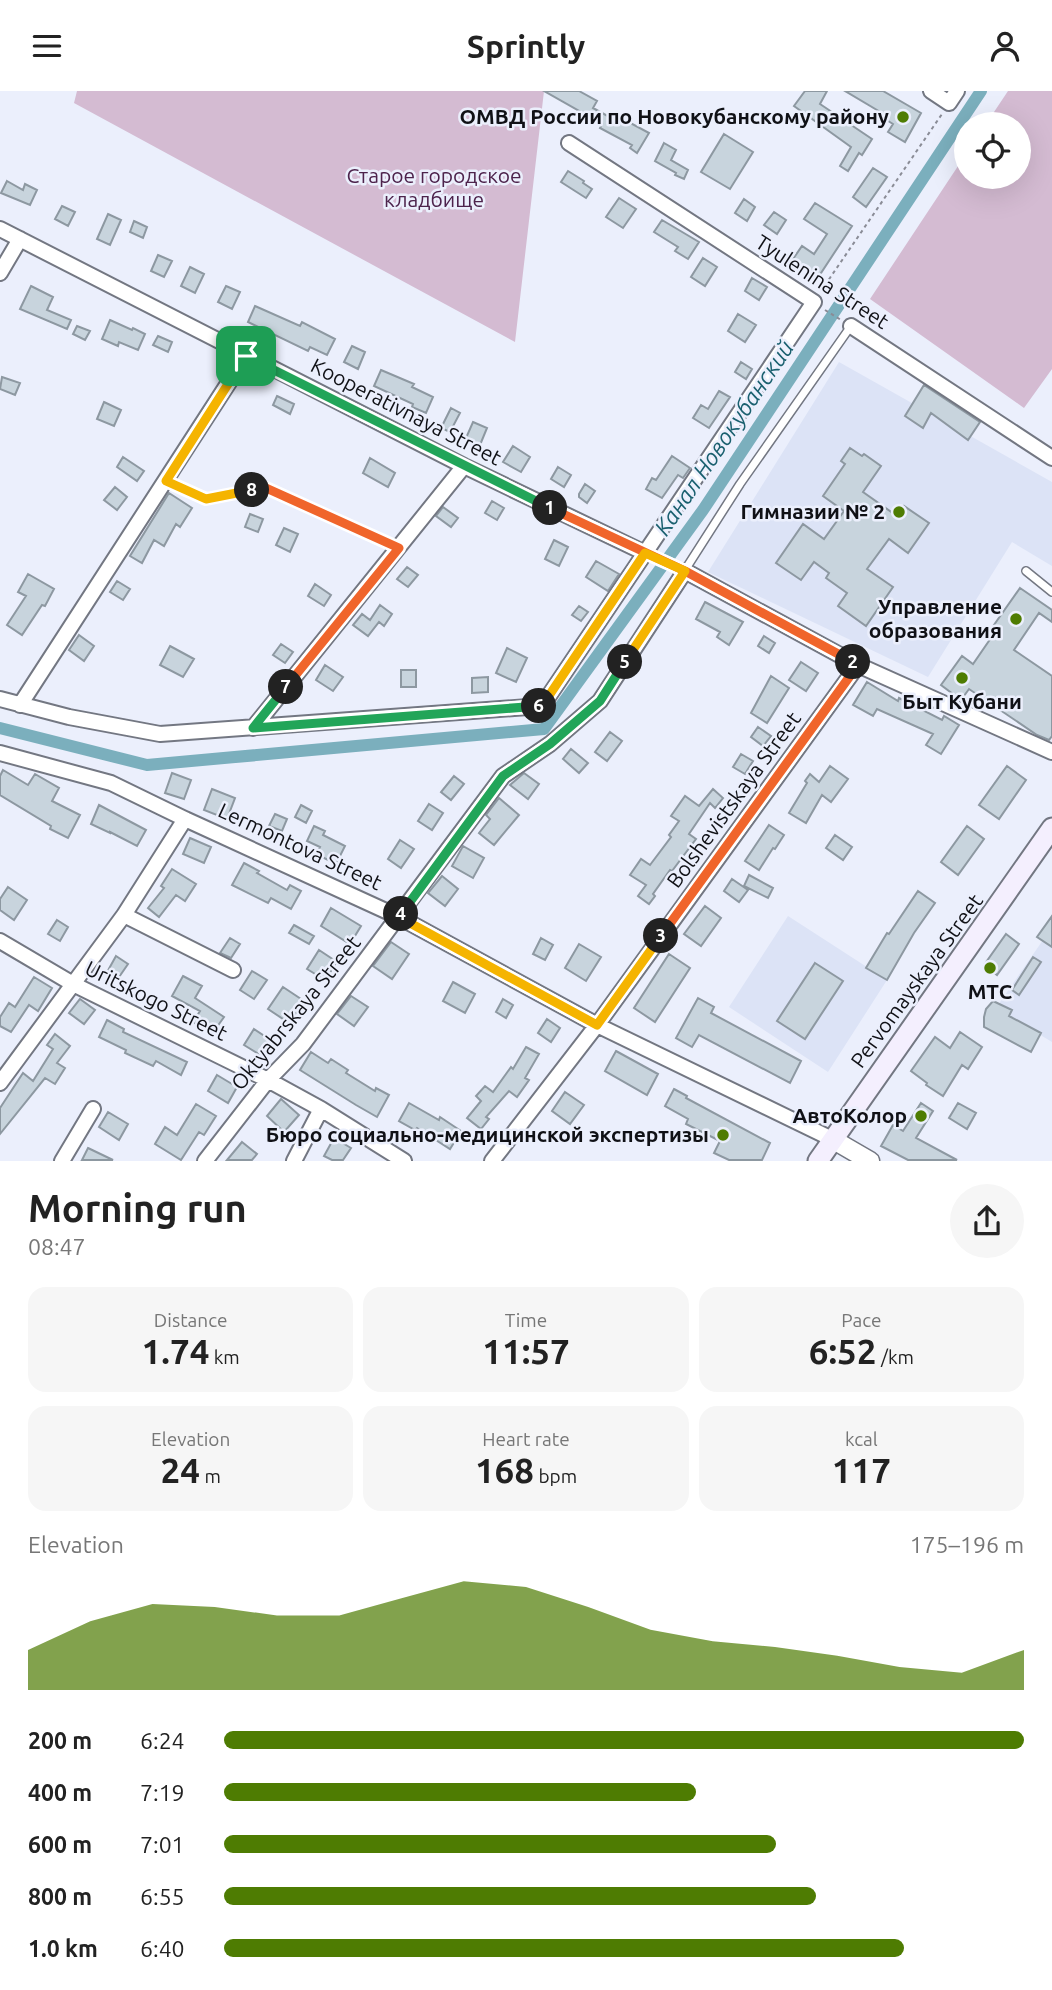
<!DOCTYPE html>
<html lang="en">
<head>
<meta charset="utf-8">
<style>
  body { margin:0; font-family:Ubuntu,sans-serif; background:#f6f6f6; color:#222; height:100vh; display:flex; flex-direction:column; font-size:26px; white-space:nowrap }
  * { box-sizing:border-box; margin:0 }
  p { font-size:23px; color:#767676 }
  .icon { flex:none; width:38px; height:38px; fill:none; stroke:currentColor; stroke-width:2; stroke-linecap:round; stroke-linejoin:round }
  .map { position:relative; height:1070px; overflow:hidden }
  .panel { display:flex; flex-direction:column; background:#fff; flex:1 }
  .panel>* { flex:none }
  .tools { position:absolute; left:954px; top:21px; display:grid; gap:14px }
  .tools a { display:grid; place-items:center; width:77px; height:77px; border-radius:50%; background:#fff; box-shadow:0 7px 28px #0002; font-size:35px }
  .pin { position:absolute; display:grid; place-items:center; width:60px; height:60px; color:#fff; margin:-30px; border-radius:14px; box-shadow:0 4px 10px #0006 }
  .km { position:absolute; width:35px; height:35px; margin:-18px; border-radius:50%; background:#222; color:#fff; font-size:19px; line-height:35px; text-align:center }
  .round { display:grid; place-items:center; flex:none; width:74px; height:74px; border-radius:37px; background:#f6f6f6 }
  .overview { display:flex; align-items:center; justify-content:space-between; height:119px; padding:0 28px }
  h1 { font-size:38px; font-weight:700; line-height:52px }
  .figures { display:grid; grid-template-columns:repeat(3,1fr); gap:10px; height:119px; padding:7px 28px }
  .figures div { display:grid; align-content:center; border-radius:18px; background:#f6f6f6; text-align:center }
  .figures b { font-size:35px; font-weight:700 }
  .figures small { font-size:19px; font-weight:400 }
  .figures p { font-size:19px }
  .chart { height:196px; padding:14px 28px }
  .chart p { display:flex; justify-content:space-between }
  .chart svg { width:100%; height:126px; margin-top:7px; fill:#4e7c02; opacity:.7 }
  ul { padding:0 28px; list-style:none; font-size:23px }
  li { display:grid; grid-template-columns:112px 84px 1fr; align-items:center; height:52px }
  li i { height:18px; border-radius:9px; background:#4e7c02 }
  header { display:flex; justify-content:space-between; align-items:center; height:91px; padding:0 28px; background:#fff; font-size:32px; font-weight:700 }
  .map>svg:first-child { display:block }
  .built { fill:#dce3f6 }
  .green { fill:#d4bbd2 }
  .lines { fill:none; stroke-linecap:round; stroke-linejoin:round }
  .canal { stroke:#7bafbd; stroke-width:12 }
  .building { fill:#c8d4dd; stroke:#8d98a1; stroke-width:2 }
  .service-casing { stroke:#737782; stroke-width:10 }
  .minor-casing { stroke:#737782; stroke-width:18 }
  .tertiary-casing { stroke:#737782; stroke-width:21 }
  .secondary-casing { stroke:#737782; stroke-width:23 }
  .path { stroke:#8a8c96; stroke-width:2; stroke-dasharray:3.5 3.5; stroke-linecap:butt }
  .service { stroke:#fff; stroke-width:7 }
  .minor { stroke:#fff; stroke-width:14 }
  .tertiary { stroke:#fff; stroke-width:18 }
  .secondary { stroke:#f4effe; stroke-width:19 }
  .split-1-casing { stroke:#fff; stroke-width:14 }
  .split-2-casing { stroke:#fff; stroke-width:14 }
  .split-3-casing { stroke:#fff; stroke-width:14 }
  .split-4-casing { stroke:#fff; stroke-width:14 }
  .split-5-casing { stroke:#fff; stroke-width:14 }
  .split-6-casing { stroke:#fff; stroke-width:14 }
  .split-7-casing { stroke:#fff; stroke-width:14 }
  .split-8-casing { stroke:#fff; stroke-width:14 }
  .split-9-casing { stroke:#fff; stroke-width:14 }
  .split-1 { stroke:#22a559; stroke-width:9 }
  .split-2 { stroke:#f0652b; stroke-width:9 }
  .split-3 { stroke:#f0652b; stroke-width:9 }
  .split-4 { stroke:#f5b400; stroke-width:9 }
  .split-5 { stroke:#22a559; stroke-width:9 }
  .split-6 { stroke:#f5b400; stroke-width:9 }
  .split-7 { stroke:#22a559; stroke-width:9 }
  .split-8 { stroke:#f0652b; stroke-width:9 }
  .split-9 { stroke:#f5b400; stroke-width:9 }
  .poi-dot { fill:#4e7c02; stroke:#ebeffc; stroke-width:2.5 }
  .labels { text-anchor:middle; stroke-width:5; stroke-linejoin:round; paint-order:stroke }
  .poi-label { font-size:21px; font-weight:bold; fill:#101116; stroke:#ebeffc; text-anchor:end }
  .park-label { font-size:21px; fill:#4d234c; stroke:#ebeffc }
  .street-label { font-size:21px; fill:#101116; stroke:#ebeffc }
  .water-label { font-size:23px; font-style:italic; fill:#1a606f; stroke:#ebeffc }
</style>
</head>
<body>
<header><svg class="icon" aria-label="menu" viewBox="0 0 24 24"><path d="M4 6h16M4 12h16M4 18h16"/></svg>Sprintly<svg class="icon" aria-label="person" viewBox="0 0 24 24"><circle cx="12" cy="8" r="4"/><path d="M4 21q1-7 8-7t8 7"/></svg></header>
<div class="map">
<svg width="1052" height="1070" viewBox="0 0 1052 1070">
  <rect width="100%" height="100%" fill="#ebeffc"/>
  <path class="built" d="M839 271 1052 391V475L1012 451 928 586 708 481Z
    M788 825 887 889 828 981 729 916Z
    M1052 836V951L996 917Z"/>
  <path class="green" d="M77 0H544L515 251 74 12Z
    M1008 0H1052V278L1024 317 870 208 966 63V86H1018V33H986Z"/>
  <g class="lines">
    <path class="canal" d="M0 637 147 674 544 638 703 419 981 0"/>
  </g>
  <path class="building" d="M544 0H579L597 10 593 17 622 33 625 29 649 42 637 62 630 57 632 54 600 37 602 33Z
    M805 0H827L820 13 872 48 862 64 859 62 848 80 840 75 851 56 794 15Z
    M845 0H883L921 22 905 51 888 41 893 33 885 28 887 25Z
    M724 43 753 61 730 98 701 81Z
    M664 52 676 59 671 69 688 79 684 88 675 84 676 82 655 70Z
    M873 77 887 86 866 116 853 106Z
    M568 80 584 90 583 92 592 98 586 107 561 91Z
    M7 90 23 99 25 93 37 99 30 114 1 102Z
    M619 107 636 118 623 137 606 126Z
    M744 108 755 116 747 130 735 122Z
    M815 112 852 135 819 185 793 168 802 155 814 163 827 143 804 128Z
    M62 115 75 121 68 135 55 128Z
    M774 121 786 129 777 143 764 134Z
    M108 123 121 129 110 154 97 148Z
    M662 129 699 151 688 168 675 160 678 156 654 141Z
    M134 130 147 136 143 147 130 141Z
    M158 164 172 170 164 186 151 180Z
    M703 167 717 176 705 195 691 186Z
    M190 176 204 183 195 202 181 195Z
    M752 187 767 196 759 209 745 200Z
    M31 195 53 206 47 219 71 229 67 238 20 218Z
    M226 195 240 201 232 218 218 211Z
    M255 215 300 235 302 231 335 248 327 264 310 256 308 260 248 231Z
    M738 223 756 234 745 251 728 240Z
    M110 229 132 239 133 237 145 243 138 259 119 251 118 255 102 248Z
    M77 235 90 240 85 249 73 243Z
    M158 245 172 251 168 261 153 254Z
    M352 255 365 261 358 278 344 271Z
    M741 271 752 278 746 288 735 281Z
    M381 279 414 293 412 296 433 306 426 322 412 316 413 313 374 295Z
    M2 286 20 292 15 304 0 298Z
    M924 294 980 331 968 349 931 322 923 337 905 325Z
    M719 300 730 306 709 337 693 327 701 314 708 318Z
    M277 305 294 313 290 323 273 314Z
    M104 311 121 319 114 335 97 328Z
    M451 317 460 322 450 341 441 337Z
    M473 331 487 337 480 354 466 347Z
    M513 355 530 366 521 381 503 371Z
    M850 357 862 365 864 363 881 375 863 401 897 425 904 415 929 432 908 462 889 448 867 478 893 496 866 535 838 515 847 502 826 487 829 482 814 471 801 489 776 472 803 433 824 448 844 420 823 405 845 373 841 370Z
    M672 365 690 377 683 387 678 384 662 407 646 398 652 387 656 389Z
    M123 366 144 380 137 390 117 376Z
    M370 367 395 382 388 396 363 382Z
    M558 376 571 384 564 396 551 388Z
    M585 393 595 400 587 412 579 406V403Z
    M115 396 127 406 117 419 104 409Z
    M169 402 192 417 180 436 176 433 164 455 154 449 142 472 130 465Z
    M492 410 504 417 497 429 485 422Z
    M443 416 458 427 451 436 436 425Z
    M250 423 263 428 258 441 245 436Z
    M284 437 298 443 290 461 276 454Z
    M554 449 568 456 559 475 545 468Z
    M596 470 619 483 608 500 586 486Z
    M407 476 418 484 408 496 397 488Z
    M28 483 54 498 45 515 42 514 22 544 7 534 26 505 18 501Z
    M117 490 130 498 123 509 110 501Z
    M315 493 331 504 324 515 308 505Z
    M1020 497 1052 519V531L1039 522 1014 559 1052 585V645L1049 649 1037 644 969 598 961 609 941 594 962 565 973 573 993 544 989 541Z
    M705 511 743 531 729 554 717 546 720 541 696 528Z
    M380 514 392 523 384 535 379 531 368 545 353 534 362 523 370 529Z
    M579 515 588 521 581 530 572 524Z
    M79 544 94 555 84 570 69 559Z
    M764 545 775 552 769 562 758 555Z
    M281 553 293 561 285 572 273 564Z
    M170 555 194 568 183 586 160 574Z
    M507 557 527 567 516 591 496 582Z
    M801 571 818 582 806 600 789 589Z
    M325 574 343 586 333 600 316 589Z
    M401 579H416V596H401Z
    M771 585 789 597 767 632 751 622Z
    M488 586V601L472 602V587Z
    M867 591 898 610 899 607 942 629 944 625 959 634 941 663 926 654 933 643 877 618 873 625 853 614Z
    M758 636 771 645 763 655 751 646Z
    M610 641 622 650 607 670 595 661Z
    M571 658 588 672 579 682 563 668Z
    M741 663 753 670 745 683 733 676Z
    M830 675 848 688 831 711 822 704 806 732 789 722 807 692 805 690 810 683 819 691Z
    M1007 675 1026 689 999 728 979 714Z
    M3 679 28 694 35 683 59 697 52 710 80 724 68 747 50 738 51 735 0 704V685Z
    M172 682 191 689 184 708 165 702Z
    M524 682 539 693 528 708 510 694Z
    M454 685 464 693 451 709 441 701Z
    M212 698 235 707 227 728 204 719Z
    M713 698 723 707 715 717 710 712 689 743 696 748 672 780 670 779 653 803 655 805 649 813 638 805 646 794 630 784 641 768 650 774 671 746 669 744 679 730 671 725 685 705 699 715Z
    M499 707 519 724 494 754 479 742 490 728 486 724Z
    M429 713 443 722 432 739 418 730Z
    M99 714 146 739 137 755 110 741V742L91 733Z
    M301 714 312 720 306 732 295 726Z
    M275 723 287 728 282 740 269 735Z
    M769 734 784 744 775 758 773 757 759 779 745 770Z
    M314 735 325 740 323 744 345 755 336 773 316 763 320 756 307 750Z
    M967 735 984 748 958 784 941 771Z
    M835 744 852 756 843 769 826 757Z
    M190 747 211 756 204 772 183 763Z
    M400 749 414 758 401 777 388 768Z
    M463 755 484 767 473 787 452 775Z
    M244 772 259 780 257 782 287 799 290 794 301 800 291 818 271 807 268 812 232 794Z
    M172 778 196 793 185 810 176 804 159 826 148 817 164 797 161 795Z
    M749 784 773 797 768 807 744 795Z
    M442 785 458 798 445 815 428 802Z
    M732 788 748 799 739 811 724 800Z
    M8 796 27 809 14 829 0 819V808Z
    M918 800 935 812 914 842 887 889 866 877 887 842 889 843Z
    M705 815 721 827 701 855 684 843Z
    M331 817 361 835 350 853 321 835Z
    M1052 825V856L1037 846Z
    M57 829 68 836 60 850 48 843Z
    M294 834 314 845 309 853 289 842Z
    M1006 843 1019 853 997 884 984 874Z
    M230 847 240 853 231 867 220 862Z
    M541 847 553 854 545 869 533 863Z
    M391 851 409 863 392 888 373 875Z
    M579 853 601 866 586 890 565 877Z
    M319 859 337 871 325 889 307 878Z
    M669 863 690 877 655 931 634 917Z
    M116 865 128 873 117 889 106 883Z
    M1033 866 1041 871 1019 904 1012 899Z
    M815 872 843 890 805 948 777 930Z
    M252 880 267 889 254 908 240 899Z
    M183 885 202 895 195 907 224 926 212 943 193 931 200 920 172 905Z
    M34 886 52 897 38 920 29 914 11 941 0 935V926L9 912 15 916Z
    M453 891 475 903 465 922 443 910Z
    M283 896 304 910 289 932 268 918Z
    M351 905 368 916 354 935 337 923Z
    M698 907 714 916 711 922 801 970 790 992 699 944 692 956 676 947Z
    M80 908 95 919 84 933 69 922Z
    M503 908 513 914 506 927 496 921Z
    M993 910 1012 919 1009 925 1041 942 1031 961 984 936V926L986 918Z
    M547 928 560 937 551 951 538 942Z
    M107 929 124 938 123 941 187 971 181 984 156 970 153 975 125 962 126 959 99 946Z
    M254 938 272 950 262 965 244 954Z
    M960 941 982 956 968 978 962 974 943 1005 926 994 927 992 911 980 935 946 950 957Z
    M55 943 70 955 57 972 65 977 55 993 45 987 0 1043V1017L23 982 33 990 53 958 47 954Z
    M526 956 539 963 525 987 529 989 517 1006 509 1000 486 1026 489 1028 481 1038 467 1027 481 1010 476 1005 485 995 493 1001 511 976 513 978Z
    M616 960 658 983 647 1004 605 980Z
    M311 961 328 972 331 968 348 979 346 982 375 1000 376 997 389 1004 377 1026 356 1014 300 979Z
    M217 984 237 996 228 1012 208 1000Z
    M674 998 687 1005 686 1007 770 1052 762 1069H729L714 1062 720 1050 686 1033 688 1028 665 1015Z
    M565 1001 584 1014 570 1033 552 1020Z
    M281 1008 299 1024 284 1041 267 1025Z
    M409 1012 439 1029 440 1026 461 1040 450 1058 417 1037 415 1039 399 1030Z
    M921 1012 933 1020 916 1047 957 1069H908L881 1055 893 1034 903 1040Z
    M958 1012 976 1022 967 1038 949 1027Z
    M196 1013 216 1025 204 1044 199 1041 181 1069 155 1053 165 1036 177 1044Z
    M108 1021 128 1033 119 1049 99 1036Z
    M334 1047 351 1057 343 1069H332L324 1065Z
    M242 1051 257 1063 252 1069H227Z
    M88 1057 113 1069H82Z"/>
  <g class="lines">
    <defs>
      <path id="service" d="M166 390 206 408 266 397 399 457
        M685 479 740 393 851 235
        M1026 480 1052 501"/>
      <path id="minor" d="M931 0 949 12 957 0
        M0 138 464 375 645 462
        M0 182 20 148
        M851 235 1052 367
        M0 608 69 626 160 643 542 615 814 211 569 52
        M20 614 246 265
        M253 637 464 375
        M0 662 111 692 185 728 399 826 597 934 832 1048
        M124 824 233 879
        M0 850 73 893 268 989 321 1018 404 1070
        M0 992 124 824 185 728
        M62 1070 93 1018
        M205 1070 268 989 303 953 503 685 550 653 600 610 685 480 858 574 1052 661
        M294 1070 321 1018
        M492 1070 597 934 858 574"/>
      <path id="tertiary" d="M832 1048 870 1070"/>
      <path id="secondary" d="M818 1070 1052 737"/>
    </defs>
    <use href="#service" class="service-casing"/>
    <use href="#minor" class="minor-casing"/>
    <use href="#tertiary" class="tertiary-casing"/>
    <use href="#secondary" class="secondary-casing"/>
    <path class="path" d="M821 200 942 23
      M825 219 841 229
      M657 468 674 475"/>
    <use href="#service" class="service"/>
    <use href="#minor" class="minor"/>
    <use href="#tertiary" class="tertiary"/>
    <use href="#secondary" class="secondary"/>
  </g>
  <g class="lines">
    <defs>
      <path id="split-1" d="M246 265 550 417"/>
      <path id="split-2" d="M550 417 685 480 853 571"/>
      <path id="split-3" d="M661 845 858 574 853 571"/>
      <path id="split-4" d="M401 823 399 826 597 934 661 845"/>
      <path id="split-5" d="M401 823 503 685 550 653 600 610 625 571"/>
      <path id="split-6" d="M539 615H542L645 462 685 480 625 571"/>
      <path id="split-7" d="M286 596 253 637 539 615"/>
      <path id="split-8" d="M252 399 266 397 399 457 286 596"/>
      <path id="split-9" d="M246 265 166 390 206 408 252 399"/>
    </defs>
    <use href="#split-1" class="split-1-casing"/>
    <use href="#split-2" class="split-2-casing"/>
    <use href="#split-3" class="split-3-casing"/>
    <use href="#split-4" class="split-4-casing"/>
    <use href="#split-5" class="split-5-casing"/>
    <use href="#split-6" class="split-6-casing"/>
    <use href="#split-7" class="split-7-casing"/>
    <use href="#split-8" class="split-8-casing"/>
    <use href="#split-9" class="split-9-casing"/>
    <use href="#split-1" class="split-1"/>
    <use href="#split-2" class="split-2"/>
    <use href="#split-3" class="split-3"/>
    <use href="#split-4" class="split-4"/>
    <use href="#split-5" class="split-5"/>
    <use href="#split-6" class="split-6"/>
    <use href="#split-7" class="split-7"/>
    <use href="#split-8" class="split-8"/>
    <use href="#split-9" class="split-9"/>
  </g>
  <g class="poi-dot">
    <circle cx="903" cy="26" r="7"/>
    <circle cx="899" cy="421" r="7"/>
    <circle cx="1016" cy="528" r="7"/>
    <circle cx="962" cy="587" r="7"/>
    <circle cx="990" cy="877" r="7"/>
    <circle cx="921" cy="1025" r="7"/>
    <circle cx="723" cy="1044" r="7"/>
  </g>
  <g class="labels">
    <g class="poi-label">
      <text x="889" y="33">ОМВД России по Новокубанскому району</text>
      <text x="885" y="428">Гимназии № 2</text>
      <text x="1002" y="523">Управление<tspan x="1002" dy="24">образования</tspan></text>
      <text x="962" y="618" text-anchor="middle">Быт Кубани</text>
      <text x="990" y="908" text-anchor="middle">МТС</text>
      <text x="907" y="1032">АвтоКолор</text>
      <text x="709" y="1051">Бюро социально-медицинской экспертизы</text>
    </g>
    <g class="park-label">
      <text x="434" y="92">Старое городское<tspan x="434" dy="24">кладбище</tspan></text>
    </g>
    <g class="street-label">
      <text transform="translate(822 191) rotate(33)" y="7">Tyulenina Street</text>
      <text transform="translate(406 321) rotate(27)" y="7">Kooperativnaya Street</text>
      <text transform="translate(734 709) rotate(-54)" y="7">Bolshevistskaya Street</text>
      <text transform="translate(300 756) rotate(25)" y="7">Lermontova Street</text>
      <text transform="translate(917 890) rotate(-54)" y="7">Pervomayskaya Street</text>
      <text transform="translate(156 910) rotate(26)" y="7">Uritskogo Street</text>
      <text transform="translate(296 922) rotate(-51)" y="7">Oktyabrskaya Street</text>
    </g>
    <g class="water-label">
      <text transform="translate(724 347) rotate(-56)" y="8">Канал Новокубанский</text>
    </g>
  </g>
</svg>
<div class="tools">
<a><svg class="icon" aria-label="locate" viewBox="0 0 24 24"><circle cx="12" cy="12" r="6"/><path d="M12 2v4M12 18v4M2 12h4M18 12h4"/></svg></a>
</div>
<div class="pin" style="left:246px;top:265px;background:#1e9e55"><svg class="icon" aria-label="arrive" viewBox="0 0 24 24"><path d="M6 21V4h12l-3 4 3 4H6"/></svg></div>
<b class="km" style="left:550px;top:417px">1</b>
<b class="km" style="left:853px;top:571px">2</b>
<b class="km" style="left:661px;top:845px">3</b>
<b class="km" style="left:401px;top:823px">4</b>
<b class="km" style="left:625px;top:571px">5</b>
<b class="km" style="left:539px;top:615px">6</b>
<b class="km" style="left:286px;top:596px">7</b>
<b class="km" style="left:252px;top:399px">8</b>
</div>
<section class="panel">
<div class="overview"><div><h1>Morning run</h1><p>08:47</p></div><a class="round"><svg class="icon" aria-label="share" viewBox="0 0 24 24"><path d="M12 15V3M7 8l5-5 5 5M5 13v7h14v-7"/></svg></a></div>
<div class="figures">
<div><p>Distance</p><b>1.74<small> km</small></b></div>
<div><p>Time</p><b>11:57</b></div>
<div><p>Pace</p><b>6:52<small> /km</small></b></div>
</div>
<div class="figures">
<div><p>Elevation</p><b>24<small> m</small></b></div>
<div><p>Heart rate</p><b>168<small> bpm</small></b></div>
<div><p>kcal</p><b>117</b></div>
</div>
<div class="chart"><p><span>Elevation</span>175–196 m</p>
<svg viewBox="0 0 160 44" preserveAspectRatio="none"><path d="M0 44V30L10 20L20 14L30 15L40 18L50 18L60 12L70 6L80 8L90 15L100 23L110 27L120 29L130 32L140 36L150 38L160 30V44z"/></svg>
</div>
<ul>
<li><b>200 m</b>6:24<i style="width:100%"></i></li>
<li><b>400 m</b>7:19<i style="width:59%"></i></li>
<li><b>600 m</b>7:01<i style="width:69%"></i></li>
<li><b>800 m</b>6:55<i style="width:74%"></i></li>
<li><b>1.0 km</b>6:40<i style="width:85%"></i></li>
</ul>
</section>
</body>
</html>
